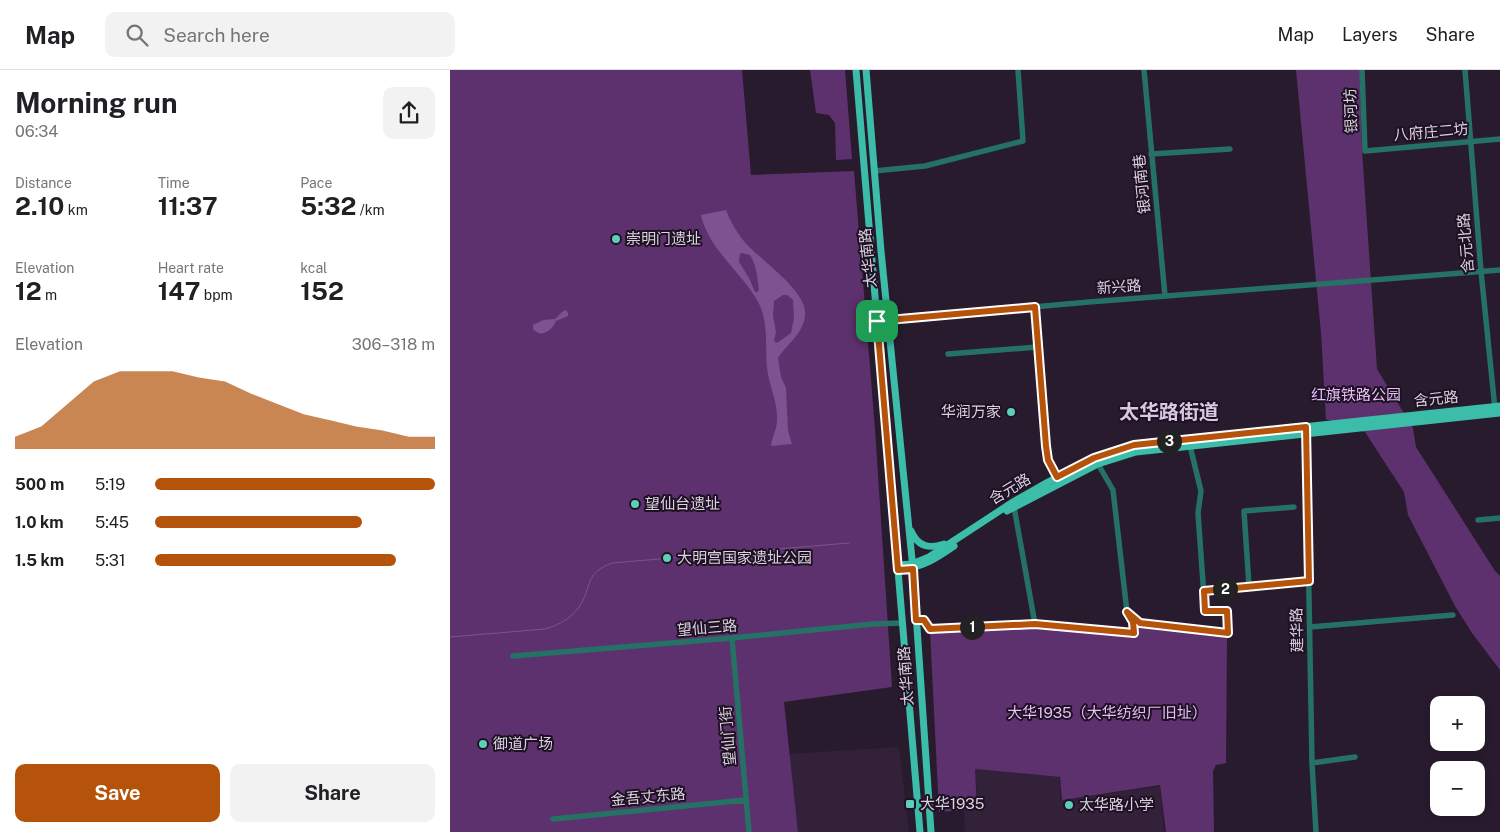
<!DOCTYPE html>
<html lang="en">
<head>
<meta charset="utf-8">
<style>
  body { margin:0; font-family:"Public Sans","Noto Sans SC",sans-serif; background:#f2f2f2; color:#202124; height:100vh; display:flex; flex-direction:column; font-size:19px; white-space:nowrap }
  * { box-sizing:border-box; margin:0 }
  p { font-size:16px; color:#757577 }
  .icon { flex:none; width:28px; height:28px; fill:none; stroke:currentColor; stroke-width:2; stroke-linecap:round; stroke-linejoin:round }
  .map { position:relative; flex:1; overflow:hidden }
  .sheet { display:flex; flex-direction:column; background:#fff; width:450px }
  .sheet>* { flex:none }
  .controls { position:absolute; left:980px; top:626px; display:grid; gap:10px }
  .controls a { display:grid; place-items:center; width:55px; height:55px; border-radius:10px; background:#fff; box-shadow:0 2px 8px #0003; font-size:25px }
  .pin { position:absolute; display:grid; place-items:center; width:42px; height:42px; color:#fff; margin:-21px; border-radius:10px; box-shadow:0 2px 8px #0006 }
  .km { position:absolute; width:25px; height:25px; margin:-12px; border-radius:50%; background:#222; color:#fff; font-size:14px; line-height:25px; text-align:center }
  .round { display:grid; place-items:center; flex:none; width:52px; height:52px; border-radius:10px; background:#f2f2f2 }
  .headline { display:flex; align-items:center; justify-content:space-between; height:85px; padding:0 15px }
  h1 { font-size:28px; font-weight:700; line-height:38px }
  .figures { display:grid; grid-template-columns:repeat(3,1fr); gap:8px; height:85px; padding:5px 15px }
  .figures div { display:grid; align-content:center }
  .figures b { font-size:25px; font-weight:700 }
  .figures small { font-size:14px; font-weight:400 }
  .figures p { font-size:14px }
  .chart { height:140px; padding:10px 15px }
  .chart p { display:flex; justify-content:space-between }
  .chart svg { width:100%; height:90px; margin-top:5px; fill:#b45309; opacity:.7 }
  .action { display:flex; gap:10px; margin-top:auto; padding:10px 15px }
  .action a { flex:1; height:58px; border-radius:10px; background:#b45309; color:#fff; font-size:20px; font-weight:700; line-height:58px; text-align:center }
  .action a+a { background:#f2f2f2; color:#202124 }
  ul { padding:0 15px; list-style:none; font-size:16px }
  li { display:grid; grid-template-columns:80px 60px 1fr; align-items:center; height:38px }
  li i { height:12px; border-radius:6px; background:#b45309 }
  header { display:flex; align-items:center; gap:30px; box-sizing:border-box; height:70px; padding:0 25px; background:#fff; border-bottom:1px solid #e0e0e0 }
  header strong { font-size:24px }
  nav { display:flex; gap:28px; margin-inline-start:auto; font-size:18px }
  .search { width:350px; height:45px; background:#f2f2f2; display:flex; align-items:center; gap:12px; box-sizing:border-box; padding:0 18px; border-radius:10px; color:#757577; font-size:19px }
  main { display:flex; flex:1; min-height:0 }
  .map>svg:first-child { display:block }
  .built { fill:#33213a }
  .green { fill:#5d316d }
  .water { fill:#7e5190; fill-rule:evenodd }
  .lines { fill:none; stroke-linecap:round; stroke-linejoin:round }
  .stream { stroke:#7e5190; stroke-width:1 }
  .minor { stroke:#267165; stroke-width:5.5 }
  .major { stroke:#3cbda9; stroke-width:7 }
  .route-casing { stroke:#fff; stroke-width:10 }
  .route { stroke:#b45309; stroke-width:6 }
  .poi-dot { fill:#5cceba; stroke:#1f1124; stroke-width:2 }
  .labels { text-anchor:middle; stroke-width:4; stroke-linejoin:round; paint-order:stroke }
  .street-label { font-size:15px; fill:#dbd2df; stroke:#1f1124 }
  .poi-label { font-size:15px; fill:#dbd2df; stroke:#1f1124; text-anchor:start }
  .park-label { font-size:15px; fill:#e5bff5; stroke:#1f1124 }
  .district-label { font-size:20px; font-weight:bold; fill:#d9c7e1; stroke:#1f1124 }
</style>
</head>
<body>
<header>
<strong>Map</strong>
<div class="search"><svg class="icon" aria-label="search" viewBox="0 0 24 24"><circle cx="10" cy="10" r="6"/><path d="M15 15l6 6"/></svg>Search here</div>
<nav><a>Map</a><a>Layers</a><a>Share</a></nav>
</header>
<main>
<section class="sheet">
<div class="headline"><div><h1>Morning run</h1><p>06:34</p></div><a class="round"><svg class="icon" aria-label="share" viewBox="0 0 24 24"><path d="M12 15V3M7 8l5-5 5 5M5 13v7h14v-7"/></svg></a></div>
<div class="figures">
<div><p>Distance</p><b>2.10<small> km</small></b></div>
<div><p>Time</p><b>11:37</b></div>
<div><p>Pace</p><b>5:32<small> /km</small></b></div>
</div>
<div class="figures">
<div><p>Elevation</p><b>12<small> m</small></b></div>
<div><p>Heart rate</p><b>147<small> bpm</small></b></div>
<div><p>kcal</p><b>152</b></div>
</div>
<div class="chart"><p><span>Elevation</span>306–318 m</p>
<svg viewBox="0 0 160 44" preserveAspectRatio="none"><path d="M0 44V38L10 33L20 22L30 11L40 6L50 6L60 6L70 9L80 11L90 17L100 22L110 27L120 30L130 33L140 35L150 38L160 38V44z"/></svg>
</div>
<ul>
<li><b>500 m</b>5:19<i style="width:100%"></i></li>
<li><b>1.0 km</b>5:45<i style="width:74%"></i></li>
<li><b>1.5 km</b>5:31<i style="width:86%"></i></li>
</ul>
<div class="action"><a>Save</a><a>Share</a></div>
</section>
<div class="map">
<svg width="1050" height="762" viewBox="0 0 1050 762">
  <rect width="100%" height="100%" fill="#281b2e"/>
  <path class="built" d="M449 677 459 762H348L339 684Z
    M525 699 609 707 611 730 710 716 714 762H515L514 740 528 739Z"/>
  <path class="green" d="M0 0H292L301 105 404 101 425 359 442 617 334 632 348 762H0Z
    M360 0H395L402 89 386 90 385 53 379 45 366 43Z
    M846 0H910L912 80 927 299 963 358 966 377 1045 501 1050 506V600L1022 563 1005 536 958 445 954 422 915 362 876 349 871 263Z
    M689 555 771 563 777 567 776 693 766 695 763 701 764 762H716L710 715 612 730 610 707 525 699 527 739 489 742 480 561 583 558 688 566Z"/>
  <path class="water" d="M276 140C280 151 286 161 293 170 308 189 359 221 355 246 353 264 337 274 328 288L331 307 336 318 338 361 342 374 321 376C322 367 327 359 327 350 328 332 319 316 317 298 315 276 319 250 307 230 290 201 258 178 251 145ZM292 183 300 185C307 196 307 207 309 220L307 222H305L299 208 289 192 290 184ZM333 225H337L343 230 344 248 341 263 327 273 324 271 326 262 323 246 324 231Z
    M116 240 118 243V246L106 251C102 260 92 269 83 259V255L93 250 105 249 112 242Z"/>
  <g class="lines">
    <path class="stream" d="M0 567 95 559C110 555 125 546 132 532 142 513 136 503 162 493L399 473"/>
    <path class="minor" d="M694 0 715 226
      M912 0 915 81 1050 69
      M1015 0 1031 201 1045 339
      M701 84 780 79
      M424 101 475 96 573 71 568 0
      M585 237 596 376 598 390 607 407
      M427 251 639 232 1050 200
      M498 284 587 277
      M856 361 862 693 866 762
      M564 437 585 554
      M1028 450 1050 448
      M799 516 794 441 844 437
      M754 521 859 511
      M682 546 690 553 779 563 777 541H755L748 443 751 421 740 376
      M466 551 474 550 480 559 585 554 684 563 683 552 677 542 663 420 648 394
      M860 557 1003 545
      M282 568 299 762
      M63 586 282 568 423 554 452 553
      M862 693 905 687
      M103 749 296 730"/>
    <path class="major" d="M406 0 470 762
      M416 0 431 181 463 499 481 762
      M557 441 648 394 686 382 1050 343
      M461 461C468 477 479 479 494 474
      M448 495 462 494 479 487 563 432 598 412 645 388 683 375 1050 336
      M448 500C472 498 485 489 504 476"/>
  </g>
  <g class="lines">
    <defs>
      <path id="route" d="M585 237 596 376 598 390 607 407 644 388 684 375 856 357 859 511 754 521 755 541H777L778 563 690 553 677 542 683 552 684 563 585 554 480 559 474 550H466L463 499 448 500 427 251Z"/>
    </defs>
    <use href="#route" class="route-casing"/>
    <use href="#route" class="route"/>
  </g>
  <g class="poi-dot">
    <circle cx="166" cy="169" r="5"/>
    <circle cx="561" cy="342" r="5"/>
    <circle cx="185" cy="434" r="5"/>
    <circle cx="217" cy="488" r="5"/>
    <circle cx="33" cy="674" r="5"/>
    <rect x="455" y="729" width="10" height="10" rx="2.5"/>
    <circle cx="619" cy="735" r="5"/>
  </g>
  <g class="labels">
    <g class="street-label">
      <text transform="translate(901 41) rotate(-92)" y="5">银河坊</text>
      <text transform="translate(981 62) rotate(-5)" y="5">八府庄二坊</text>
      <text transform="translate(692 114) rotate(-96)" y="5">银河南巷</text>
      <text transform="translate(1016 173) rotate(-95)" y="5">含元北路</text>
      <text transform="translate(418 188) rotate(-96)" y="5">太华南路</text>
      <text transform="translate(669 217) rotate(-4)" y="5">新兴路</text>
      <text transform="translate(986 329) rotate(-6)" y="5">含元路</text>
      <text transform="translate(560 419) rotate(-31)" y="5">含元路</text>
      <text transform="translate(257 558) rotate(-5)" y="5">望仙三路</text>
      <text transform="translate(847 560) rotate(-91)" y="5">建华路</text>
      <text transform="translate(456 606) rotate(-94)" y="5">太华南路</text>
      <text transform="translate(278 666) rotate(-95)" y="5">望仙门街</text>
      <text transform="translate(198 727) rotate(-5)" y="5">金吾丈东路</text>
    </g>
    <g class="poi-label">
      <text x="176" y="174">崇明门遗址</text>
      <text x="551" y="347" text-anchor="end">华润万家</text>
      <text x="195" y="439">望仙台遗址</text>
      <text x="227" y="493">大明宫国家遗址公园</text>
      <text x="43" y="679">御道广场</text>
      <text x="470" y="739">大华1935</text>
      <text x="629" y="740">太华路小学</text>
    </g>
    <g class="park-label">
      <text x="906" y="330">红旗铁路公园</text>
      <text x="657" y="648">大华1935（大华纺织厂旧址）</text>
    </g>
    <g class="district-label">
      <text x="719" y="349">太华路街道</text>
    </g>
  </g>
</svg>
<div class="controls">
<a>+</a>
<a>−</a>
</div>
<div class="pin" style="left:427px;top:251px;background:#1e9e55"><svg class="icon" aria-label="arrive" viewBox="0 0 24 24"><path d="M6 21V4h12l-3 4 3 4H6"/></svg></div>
<b class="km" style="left:522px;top:557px">1</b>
<b class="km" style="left:775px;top:519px">2</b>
<b class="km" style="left:719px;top:371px">3</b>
</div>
</main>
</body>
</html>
